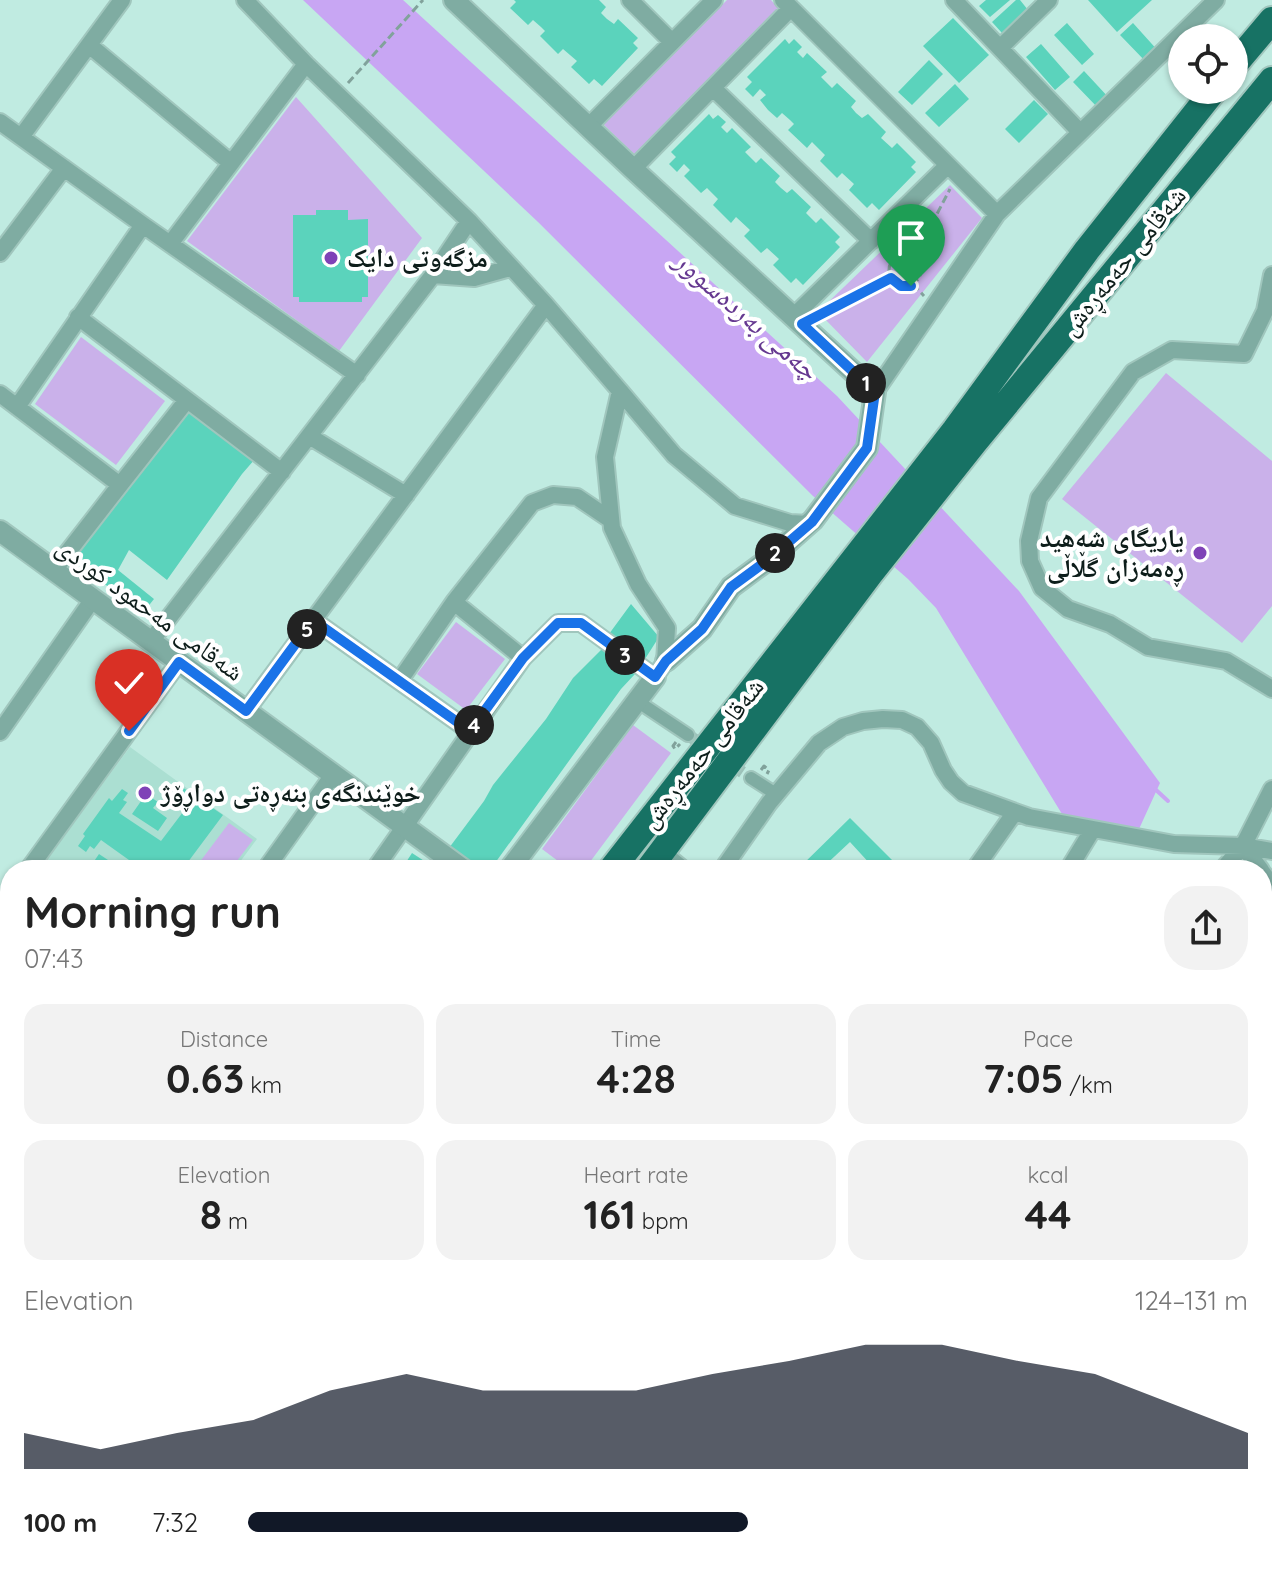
<!DOCTYPE html>
<html lang="en">
<head>
<meta charset="utf-8">
<style>
  body { margin:0; font-family:Quicksand,"Noto Naskh Arabic",sans-serif; background:#f2f2f2; color:#222; height:100vh; display:flex; flex-direction:column; font-size:30px; white-space:nowrap }
  * { box-sizing:border-box; margin:0 }
  p { font-size:26px; color:#767676 }
  .icon { flex:none; width:44px; height:44px; fill:none; stroke:currentColor; stroke-width:2; stroke-linecap:round; stroke-linejoin:round }
  .map { position:relative; flex:1; overflow:hidden }
  .side { position:absolute; left:0px; top:860px; width:1272px; height:710px; display:flex; flex-direction:column; background:#fff; border-radius:32px 32px 0 0; box-shadow:0 2px 6px #0004 }
  .side>* { flex:none }
  .controls { position:absolute; left:1168px; top:24px; display:grid; gap:16px }
  .controls a { display:grid; place-items:center; width:80px; height:80px; border-radius:50%; background:#fff; box-shadow:0 2px 6px #0004; font-size:40px }
  .pin { position:absolute; display:grid; place-items:center; width:68px; height:68px; color:#fff; margin:-82px -34px; border-radius:50% 50% 50% 0; rotate:-45deg; box-shadow:0 0 8px #0007 }
  .pin .icon { rotate:45deg }
  .km { position:absolute; width:40px; height:40px; margin:-20px; border-radius:50%; background:#222; color:#fff; font-size:22px; line-height:40px; text-align:center }
  .round { display:grid; place-items:center; flex:none; width:84px; height:84px; border-radius:32px; background:#f2f2f2 }
  .summary { display:flex; align-items:center; justify-content:space-between; height:136px; padding:0 24px }
  h1 { font-size:44px; font-weight:700; line-height:60px }
  .stats { display:grid; grid-template-columns:repeat(3,1fr); gap:12px; height:136px; padding:8px 24px }
  .stats div { display:grid; align-content:center; border-radius:20px; background:#f2f2f2; text-align:center }
  .stats b { font-size:40px; font-weight:700 }
  .stats small { font-size:22px; font-weight:400 }
  .stats p { font-size:22px }
  .chart { height:224px; padding:16px 24px }
  .chart p { display:flex; justify-content:space-between }
  .chart svg { width:100%; height:144px; margin-top:8px; fill:#111827; opacity:.7 }
  ul { padding:0 24px; list-style:none; font-size:26px }
  li { display:grid; grid-template-columns:128px 96px 1fr; align-items:center; height:60px }
  li i { height:20px; border-radius:10px; background:#111827 }
  .map>svg:first-child { display:block }
  .built { fill:#abdfd2 }
  .green { fill:#cab1ea }
  .water { fill:#c8a6f3 }
  .lines { fill:none; stroke-linecap:round; stroke-linejoin:round }
  .stream { stroke:#c8a6f3; stroke-width:4 }
  .building { fill:#5bd3bc }
  .pedestrian-tunnel { stroke:#9cc2b9; stroke-width:12; stroke-dasharray:12 6; stroke-linecap:butt }
  .pedestrian-casing { stroke:#a0c6bd; stroke-width:16 }
  .minor-casing { stroke:#a0c6bd; stroke-width:20 }
  .tertiary-casing { stroke:#a0c6bd; stroke-width:24 }
  .trunk-casing { stroke:#a0c6bd; stroke-width:30 }
  .path { stroke:#81a29b; stroke-width:3; stroke-dasharray:8 4; stroke-linecap:butt }
  .pedestrian { stroke:#7faca2; stroke-width:12 }
  .minor { stroke:#7faca2; stroke-width:16 }
  .tertiary { stroke:#7faca2; stroke-width:20 }
  .trunk { stroke:#177264; stroke-width:26 }
  .route-casing { stroke:#fff; stroke-width:16 }
  .route { stroke:#1a73e8; stroke-width:10 }
  .poi-dot { fill:#7f42b7; stroke:#fff; stroke-width:3 }
  .labels { text-anchor:middle; stroke-width:8; stroke-linejoin:round; paint-order:stroke }
  .poi-label { font-size:26px; font-weight:bold; fill:#0d1d1a; stroke:#fff; text-anchor:start }
  .street-label { font-size:26px; fill:#0d1d1a; stroke:#fff }
  .water-label { font-size:28px; font-style:italic; fill:#653890; stroke:#fff }
</style>
</head>
<body>
<div class="map">
<svg width="1272" height="1569" viewBox="0 0 1272 1569">
  <rect width="100%" height="100%" fill="#c0ebe1"/>
  <path class="built" d="M130 747 257 839 234 870H39Z
    M133 1560H223L217 1569H127Z"/>
  <path class="green" d="M727 0H771L780 10 635 155 603 124Z
    M296 97 422 238 339 351 187 241Z
    M950 185 982 218 867 362 818 312Z
    M81 337 165 401 116 465 35 404Z
    M1166 373 1272 461V606L1242 643 1062 499Z
    M456 622 505 659 466 710 417 674Z
    M633 725 671 753 584 870H570L542 849Z
    M229 823 253 840 230 870H201L196 867Z"/>
  <path class="water" d="M303 0H403L837 396 1019 591 1160 783 1139 829 1062 814 936 608 908 579 813 496 538 222Z"/>
  <g class="lines">
    <path class="stream" d="M1155 789 1168 801"/>
  </g>
  <path class="building" d="M514 0H599L606 7 601 13 607 19 614 24 618 19 638 38 633 43 638 48 602 86 594 79 589 84 571 67 577 61 563 49 558 54 540 36 545 31 541 27 533 20 528 25 510 8 516 2Z
    M986 0H1010L990 17 979 6Z
    M1016 0H1020L1028 10 1002 33 992 22Z
    M1088 0H1152L1117 32Z
    M953 18 989 55 959 83 923 46Z
    M1067 23 1094 54 1082 65 1054 35Z
    M1133 23 1160 53 1148 64 1120 35Z
    M785 39 789 44 794 39 802 47 797 52 803 58 807 53 827 72 821 77 832 88 837 83 856 101 851 107 856 113 862 118 868 114 886 132 881 138 892 148 897 143 916 162 911 167 916 172 879 210 872 203 867 208 849 190 854 184 842 173 837 178 820 161 825 155 812 142 807 148 788 130 794 124 790 120 782 113 777 118 768 110 760 100 766 95 760 89 753 97 745 89 752 82 747 77Z
    M1041 44 1070 77 1055 90 1026 57Z
    M929 60 943 74 912 105 898 92Z
    M1084 71 1110 99 1099 109 1073 82Z
    M955 84 969 99 939 127 925 113Z
    M1034 100 1048 114 1019 143 1005 129Z
    M709 114 713 119 718 115 726 122 721 127 727 133 732 128 751 147 745 152 756 163 761 158 780 176 775 182 781 188 787 193 792 189 811 207 806 213 816 223 821 218 840 237 835 242 840 247 803 285 796 278 791 283 773 265 779 259 767 248 761 253 744 236 750 230 736 217 731 223 713 205 718 199 707 188 701 193 684 176 690 170 684 164 677 172 669 164 676 157 671 152Z
    M316 210H348V220L368 219V297H362V302H299V297H293V215H316Z
    M187 410 255 459 242 474 167 580 129 550 118 570 154 599 142 614 106 585 72 562Z
    M631 604 659 637 645 659 609 634Z
    M602 649 635 674 621 689 490 870H478L449 848 484 801 493 785 546 719 573 678Z
    M182 787 223 815 182 870H143L101 840 94 849 90 846 86 852 78 846 85 836 83 834 109 798 112 801 122 789 128 793 123 800 127 802 119 813 161 841 183 812 173 805 176 800 173 798Z
    M146 794 158 802 153 808 167 818 158 831 132 814Z
    M850 818 898 866 894 870H867L872 866 850 842 820 870H797Z
    M412 853 438 870H401Z
    M99 854 123 870H88Z"/>
  <g class="lines">
    <path class="pedestrian-tunnel" d="M688 735 751 778"/>
    <defs>
      <path id="pedestrian" d="M637 701 688 735
        M751 778 776 794"/>
      <path id="minor" d="M245 0 306 64 469 221 546 305 620 391 605 457 612 528 638 584 667 628 665 662 655 677 581 623H558L523 658 374 870
        M630 0 672 42
        M783 0 997 214
        M954 0 1080 132
        M89 45 231 163
        M1000 48 1049 0
        M713 88 871 241
        M0 122 143 225 357 375
        M588 127 714 0
        M21 137 122 0
        M633 169 791 8
        M170 244 306 64
        M0 253 64 168
        M433 275 474 278 510 268
        M1272 275 1265 311 1244 354 1172 350 1133 372 1039 498 1029 541 1030 561 1042 588 1068 609 1110 624 1148 647 1226 661 1272 689
        M794 316 948 165
        M78 317 282 472
        M620 391 674 455 735 506 790 523 809 524
        M875 392 997 214 1216 0
        M0 394 120 485 187 400
        M17 407 143 225
        M309 436 406 495
        M54 570 120 485
        M454 602 523 658
        M313 620 470 731
        M151 641 433 275 469 221
        M400 680 454 602 532 503 553 495 577 497 611 520
        M246 711 546 305
        M0 732 93 599
        M1243 846 1261 870
        M662 852 684 870
        M28 870 179 662
        M265 870 333 775
        M722 870 769 803 819 743 843 727 863 721 883 719 902 720 917 727 931 743 943 770 951 782 963 793 1029 817 1174 844 1243 846 1272 851
        M974 870 1015 812
        M1068 870 1093 829
        M1222 870 1243 846 1272 789
        M1262 872 1272 885
        M0 909 10 895
        M1262 958 1272 945
        M0 1013 10 1020
        M0 1082 10 1069
        M0 1137 10 1144
        M0 1265 10 1272
        M1262 1325 1272 1300
        M0 1395 10 1403
        M589 1560 601 1569
        M719 1560 726 1569
        M813 1560 825 1569
        M178 1569 185 1560
        M295 1569 304 1560
        M379 1569 387 1560
        M480 1569 488 1560
        M932 1569 943 1560
        M1085 1569 1090 1560
        M1184 1569 1186 1560"/>
      <path id="tertiary" d="M454 0 633 169 875 392 867 448 813 520 769 559 731 587 702 629 666 661
        M0 531 464 870
        M509 870 655 677
        M5 1569 11 1560"/>
      <path id="trunk" d="M1234 65 1272 20
        M611 870 955 430 1087 250 1214 90
        M648 870 870 574 974 443 1272 80
        M74 1569 80 1560
        M115 1569 122 1560"/>
    </defs>
    <use href="#pedestrian" class="pedestrian-casing"/>
    <use href="#minor" class="minor-casing"/>
    <use href="#tertiary" class="tertiary-casing"/>
    <use href="#trunk" class="trunk-casing"/>
    <path class="path" d="M348 83 423 0
      M889 270a16 16 0 1 1 32 0a16 16 0 1 1-32 0Z
      M915 256 950 189
      M913 284 924 296
      M816 316 891 278
      M676 742 673 746 675 749 680 744
      M761 770 764 766 769 770 767 774"/>
    <use href="#pedestrian" class="pedestrian"/>
    <use href="#minor" class="minor"/>
    <use href="#tertiary" class="tertiary"/>
    <use href="#trunk" class="trunk"/>
  </g>
  <g class="lines">
    <defs>
      <path id="route" d="M129 731 179 662 246 711 313 620 470 731 523 658 558 623H581L655 677 666 661 702 629 731 587 769 559 812 522 867 448 875 392 802 324 891 278 901 286H911"/>
    </defs>
    <use href="#route" class="route-casing"/>
    <use href="#route" class="route"/>
  </g>
  <g class="poi-dot">
    <circle cx="331" cy="258" r="8"/>
    <circle cx="1200" cy="553" r="8"/>
    <circle cx="145" cy="793" r="8"/>
  </g>
  <g class="labels">
    <g class="poi-label">
      <text x="347" y="267">مزگەوتی دایک</text>
      <text x="1184" y="547" text-anchor="end">یاریگای شەهید<tspan x="1184" dy="30">ڕەمەزان گڵاڵی</tspan></text>
      <text x="161" y="802">خوێندنگەی بنەڕەتی دواڕۆژ</text>
    </g>
    <g class="street-label">
      <text transform="translate(1123 261) rotate(-51)" y="9">شەقامی حەمەڕەش</text>
      <text transform="translate(150 609) rotate(36)" y="9">شەقامی مەحمود کوردی</text>
      <text transform="translate(702 753) rotate(-52)" y="9">شەقامی حەمەڕەش</text>
    </g>
    <g class="water-label">
      <text transform="translate(747 315) rotate(41)" y="10">چەمی بەردەسوور</text>
    </g>
  </g>
</svg>
<div class="controls">
<a><svg class="icon" aria-label="locate" viewBox="0 0 24 24"><circle cx="12" cy="12" r="6"/><path d="M12 2v4M12 18v4M2 12h4M18 12h4"/></svg></a>
</div>
<div class="pin" style="left:911px;top:286px;background:#1e9e55"><svg class="icon" aria-label="arrive" viewBox="0 0 24 24"><path d="M6 21V4h12l-3 4 3 4H6"/></svg></div>
<div class="pin" style="left:129px;top:731px;background:#d93025"><svg class="icon" aria-label="check" viewBox="0 0 24 24"><path d="M5 12l5 5 9-10"/></svg></div>
<b class="km" style="left:866px;top:383px">1</b>
<b class="km" style="left:775px;top:553px">2</b>
<b class="km" style="left:625px;top:655px">3</b>
<b class="km" style="left:474px;top:725px">4</b>
<b class="km" style="left:307px;top:629px">5</b>
<section class="side">
<div class="summary"><div><h1>Morning run</h1><p>07:43</p></div><a class="round"><svg class="icon" aria-label="share" viewBox="0 0 24 24"><path d="M12 15V3M7 8l5-5 5 5M5 13v7h14v-7"/></svg></a></div>
<div class="stats">
<div><p>Distance</p><b>0.63<small> km</small></b></div>
<div><p>Time</p><b>4:28</b></div>
<div><p>Pace</p><b>7:05<small> /km</small></b></div>
</div>
<div class="stats">
<div><p>Elevation</p><b>8<small> m</small></b></div>
<div><p>Heart rate</p><b>161<small> bpm</small></b></div>
<div><p>kcal</p><b>44</b></div>
</div>
<div class="chart"><p><span>Elevation</span>124–131 m</p>
<svg viewBox="0 0 160 44" preserveAspectRatio="none"><path d="M0 44V33L10 38L20 33L30 29L40 20L50 15L60 20L70 20L80 20L90 15L100 11L110 6L120 6L130 11L140 15L150 24L160 33V44z"/></svg>
</div>
<ul>
<li><b>100 m</b>7:32<i style="width:50%"></i></li>
</ul>
</section>
</div>
</body>
</html>
